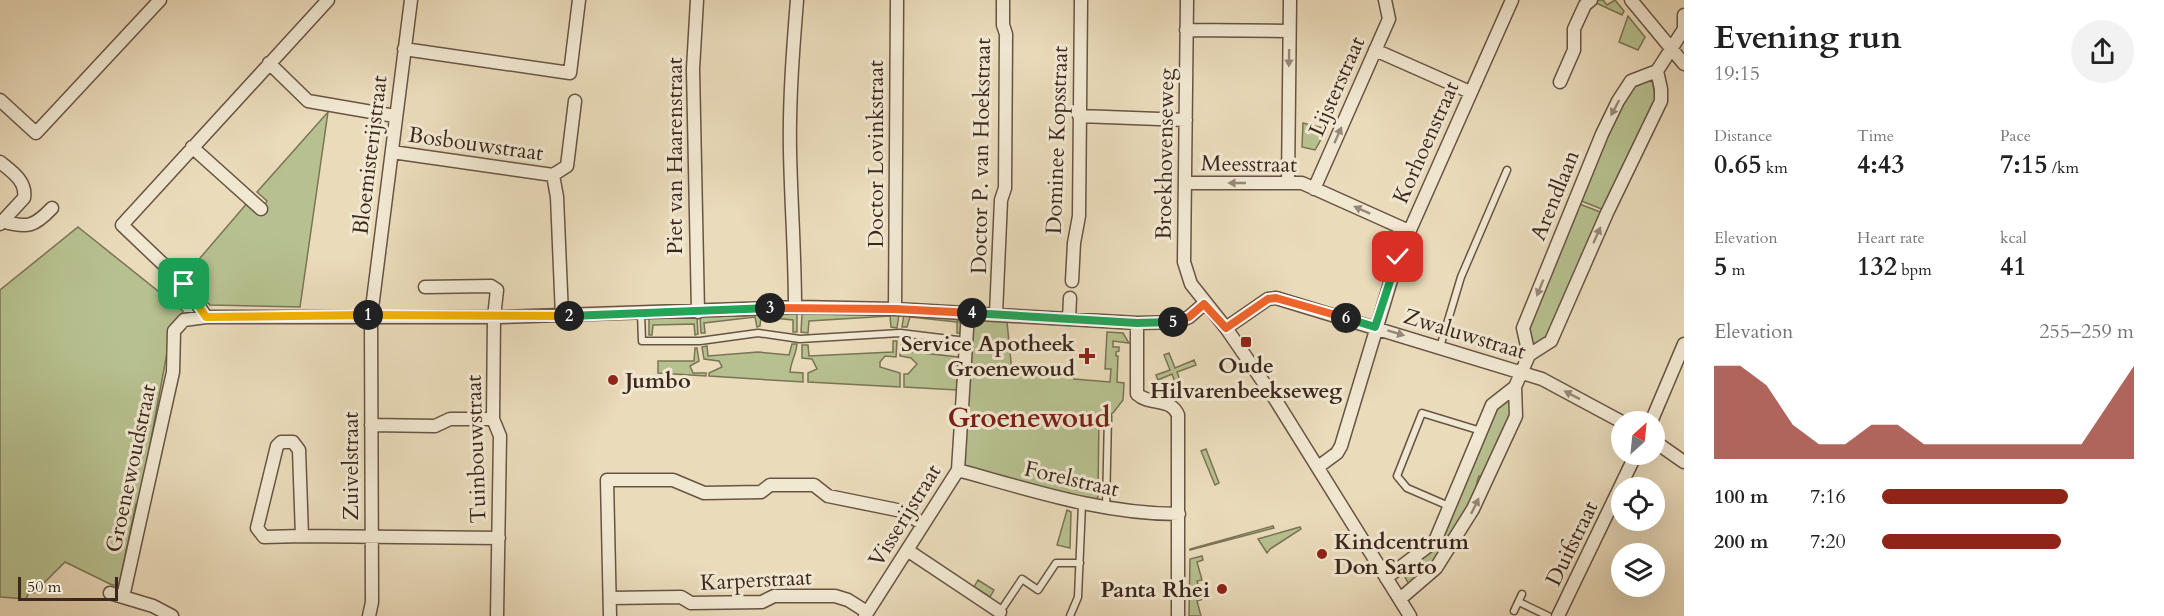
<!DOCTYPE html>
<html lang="en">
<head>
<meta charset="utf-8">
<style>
  body { margin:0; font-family:Cardo,serif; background:#f2f2f2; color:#222; height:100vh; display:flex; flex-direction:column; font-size:22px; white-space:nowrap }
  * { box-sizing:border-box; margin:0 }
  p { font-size:20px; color:#767676 }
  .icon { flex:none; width:33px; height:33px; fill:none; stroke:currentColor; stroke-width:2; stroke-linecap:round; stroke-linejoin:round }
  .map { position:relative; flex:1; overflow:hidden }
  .sheet { display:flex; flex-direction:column; background:#fff; width:480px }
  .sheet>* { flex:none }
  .needle { width:39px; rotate:27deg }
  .tools { position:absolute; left:1611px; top:411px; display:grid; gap:12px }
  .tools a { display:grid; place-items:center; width:54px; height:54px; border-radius:50%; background:#fff; box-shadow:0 6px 24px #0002; font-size:30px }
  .scale { position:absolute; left:18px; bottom:15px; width:100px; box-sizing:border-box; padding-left:6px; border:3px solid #3c271e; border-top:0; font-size:16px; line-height:21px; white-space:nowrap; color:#3c271e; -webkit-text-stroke:4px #f1e8d2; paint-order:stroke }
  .pin { position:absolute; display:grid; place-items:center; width:51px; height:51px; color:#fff; margin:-26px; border-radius:12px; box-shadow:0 3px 9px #0006 }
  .km { position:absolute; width:30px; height:30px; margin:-15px; border-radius:50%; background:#222; color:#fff; font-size:16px; line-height:30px; text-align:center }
  .round { display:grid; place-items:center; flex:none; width:63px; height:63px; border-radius:32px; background:#f2f2f2 }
  .overview { display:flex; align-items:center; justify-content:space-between; height:102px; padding:0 30px }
  h1 { font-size:33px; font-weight:700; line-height:45px }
  .stats { display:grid; grid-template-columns:repeat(3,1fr); gap:9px; height:102px; padding:6px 30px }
  .stats div { display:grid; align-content:center }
  .stats b { font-size:26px; font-weight:700 }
  .stats small { font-size:16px; font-weight:400 }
  .stats p { font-size:16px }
  .chart { height:168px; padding:12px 30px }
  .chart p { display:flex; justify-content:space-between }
  .chart svg { width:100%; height:108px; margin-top:6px; fill:#8f2418; opacity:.7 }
  ul { padding:0 30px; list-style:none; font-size:20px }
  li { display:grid; grid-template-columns:96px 72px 1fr; align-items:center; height:45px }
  li i { height:15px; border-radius:8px; background:#8f2418 }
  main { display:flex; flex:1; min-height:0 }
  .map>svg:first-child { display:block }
  .green { fill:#b7c08f; stroke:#7a7456; stroke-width:1.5 }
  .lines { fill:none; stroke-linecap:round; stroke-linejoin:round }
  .service-casing { stroke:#685445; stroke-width:9 }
  .minor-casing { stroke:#685445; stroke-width:15 }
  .service { stroke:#f1e8d2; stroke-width:6 }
  .minor { stroke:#f1e8d2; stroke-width:12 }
  .oneway { fill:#968878 }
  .split-1-casing { stroke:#fff; stroke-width:12 }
  .split-2-casing { stroke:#fff; stroke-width:12 }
  .split-3-casing { stroke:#fff; stroke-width:12 }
  .split-4-casing { stroke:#fff; stroke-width:12 }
  .split-5-casing { stroke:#fff; stroke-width:12 }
  .split-6-casing { stroke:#fff; stroke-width:12 }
  .split-7-casing { stroke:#fff; stroke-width:12 }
  .split-1 { stroke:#f5b400; stroke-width:8 }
  .split-2 { stroke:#f5b400; stroke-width:8 }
  .split-3 { stroke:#22a559; stroke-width:8 }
  .split-4 { stroke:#f0652b; stroke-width:8 }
  .split-5 { stroke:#22a559; stroke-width:8 }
  .split-6 { stroke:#f0652b; stroke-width:8 }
  .split-7 { stroke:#22a559; stroke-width:8 }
  .poi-dot { fill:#8f2418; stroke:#f1e8d2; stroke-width:2 }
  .labels { text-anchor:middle; stroke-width:6; stroke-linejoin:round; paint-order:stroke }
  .street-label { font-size:22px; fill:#3c271e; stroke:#f1e8d2 }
  .poi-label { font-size:22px; font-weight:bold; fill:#3c271e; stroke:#f1e8d2; text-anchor:end }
  .district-label { font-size:28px; font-weight:bold; fill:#7a1f14; stroke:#f1e8d2 }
</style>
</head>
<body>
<main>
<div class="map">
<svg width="1684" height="616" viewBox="0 0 1684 616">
  <rect width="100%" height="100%" fill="#eadbba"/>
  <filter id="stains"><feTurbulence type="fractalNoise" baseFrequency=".00333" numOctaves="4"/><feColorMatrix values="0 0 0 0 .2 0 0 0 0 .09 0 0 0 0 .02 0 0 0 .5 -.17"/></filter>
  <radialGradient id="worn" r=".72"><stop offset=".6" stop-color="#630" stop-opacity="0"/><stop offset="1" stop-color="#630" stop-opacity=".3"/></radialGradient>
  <path class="green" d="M1596 0H1603L1607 5 1615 0 1624 11 1622 15 1594 2Z
    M1628 16 1645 37 1638 50 1619 42Z
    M1652 80 1656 99 1604 210 1579 200 1602 142 1631 88 1638 83Z
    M328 112 300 307 210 305 183 278 248 202 260 212 267 201 257 192Z
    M1303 123 1327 129 1315 150 1302 147Z
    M1577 203 1603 213 1547 337 1534 347 1529 342 1528 331Z
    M78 227 183 311 167 353 139 504H136L119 585H112L65 562 34 593 29 592 26 599 0 597V290Z
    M797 314V332H793V320L761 317 760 326 757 327 755 317 704 323 705 333H701L700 317Z
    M802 314H899L897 328 891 327 890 316 809 321 808 333 801 332Z
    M904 314 955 318 961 324 960 333H957V322L910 317 907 327H902Z
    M697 317 698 334 695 335 694 324 653 325 652 335H649V318Z
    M974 319 1007 322 1012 372 1049 375 1050 368 1074 370V379L1110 382 1111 369H1105L1107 332 1123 333 1129 343 1113 341V347H1119V351L1116 352V356H1118L1117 382 1124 383 1123 400 1113 413 1099 414 1098 497 1094 502 963 466Z
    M902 340H907L906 351 958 357 957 390 904 387V374H908L917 364 911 358 900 356Z
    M893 341H897L896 357 885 356 880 362V367L900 373V387L808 382V373L817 369 812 359 802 358V345H808L809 356 893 352Z
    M792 344H797C796 355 791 361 790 372L803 373V382L709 376V373L722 367 719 361 704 359 702 347 707 346 708 356 758 352 789 355Z
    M695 348H697L699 361 690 366 693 373H706V376L658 373V361H694Z
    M1169 353 1175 368 1194 360 1196 365 1177 372 1183 389 1178 391 1172 374 1158 380 1156 375 1170 370 1164 355Z
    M1506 401 1510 402 1511 417 1486 475 1479 476C1475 484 1477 492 1474 498 1460 532 1437 561 1410 586L1401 570 1428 553 1496 409Z
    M1206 449 1219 483 1215 485 1201 451Z
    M1067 510 1071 512 1070 548 1057 545Z
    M1273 526 1274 528 1190 550V549Z
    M1300 527 1301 529 1270 549 1267 553 1258 539Z
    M1202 556 1203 560 1197 562 1202 580 1197 581 1203 599 1197 601 1201 616H1189L1190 559Z
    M978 580 994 590 990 597 974 587Z"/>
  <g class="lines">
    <defs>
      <path id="service" d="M641 313 642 341H700L758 333 800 339 900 333 966 341
        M1440 347 1461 277 1507 170
        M1451 507 1407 488 1397 476 1422 413 1481 431
        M1106 508 1108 416
        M1519 602 1548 616
        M1004 606 1022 579 1038 590 1056 563H1080
        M1514 611 1522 594
        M1070 616 1078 597 1082 504"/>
      <path id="minor" d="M697 0 693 69 698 312
        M1187 0 1184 262 1191 284 1226 328 1275 399 1410 616
        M1631 0 1684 64
        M1684 15V27
        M1186 30 1289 31
        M404 49 570 73 579 0
        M1375 50 1470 92
        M269 63 308 101 395 116
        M1560 82 1574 50V29L1585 5 1591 0
        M0 100 36 133 160 0
        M1079 116 1186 120
        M192 147 261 209
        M392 152 553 175
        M0 162C11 171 27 181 24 198L0 224
        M1186 183H1302L1409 231
        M1288 183 1290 0
        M1314 189 1389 19 1385 0
        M2 221C28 229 35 226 52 208
        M1072 281 1074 243 1079 216 1081 0
        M425 287 491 286 497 290 494 317 493 419 500 436 497 616
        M795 307C795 255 791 203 790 151 789 101 793 50 797 0
        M895 309 897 0
        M996 314 1001 200 1005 188 1006 34 1003 25V0
        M562 316 557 197 553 175 567 166 575 101
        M206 317 184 284 122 225 328 0
        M1069 319 1070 298
        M1137 323V394C1150 406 1171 397 1178 415V616
        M1226 328 1268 299 1276 298 1542 379 1622 422
        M1529 355 1523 328 1602 134 1618 101 1631 81 1657 71 1684 29
        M1651 422 1684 344
        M371 425 435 426 450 419H493
        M1654 441 1684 462
        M1318 467 1337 453 1341 446 1398 257 1512 0
        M958 470C1031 490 1103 514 1179 514
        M302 536 264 537 257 528 277 446 281 442H293L299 450 302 536 499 538
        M907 550 1000 612
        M1386 578 1435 541 1492 405 1515 387
        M110 593 123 597
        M610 598 681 597 691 603 762 602 774 596H835L848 600 867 612
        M1400 599 1436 568 1473 509 1516 416 1515 387 1529 355 1551 341 1607 213 1661 101V89L1657 71
        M172 616 153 606 123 597 173 372 174 331 184 320 206 317H501L800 307 895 309 1137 323 1177 322 1189 317 1204 304
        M369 616 372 602 371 316 411 0
        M610 616 607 480H673L704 493 761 492 770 485H814L828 496 902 511 923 524
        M865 616 958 470 968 313
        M1558 616 1636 454"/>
    </defs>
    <use href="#service" class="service-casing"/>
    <use href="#minor" class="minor-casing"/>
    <use href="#service" class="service"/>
    <use href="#minor" class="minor"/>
  </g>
  <defs><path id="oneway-solid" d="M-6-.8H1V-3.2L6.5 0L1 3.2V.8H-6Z" transform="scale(1.5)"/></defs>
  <g class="oneway">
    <use href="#oneway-solid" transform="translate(1289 58) rotate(91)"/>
    <use href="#oneway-solid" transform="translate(1615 108) rotate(118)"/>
    <use href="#oneway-solid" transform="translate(1338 135) rotate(-66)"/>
    <use href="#oneway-solid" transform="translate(1237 183) rotate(-180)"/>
    <use href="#oneway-solid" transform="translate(1362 210) rotate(-156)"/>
    <use href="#oneway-solid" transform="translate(1597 235) rotate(-66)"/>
    <use href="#oneway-solid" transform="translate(1540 288) rotate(112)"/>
    <use href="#oneway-solid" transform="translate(1396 333) rotate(17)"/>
    <use href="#oneway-solid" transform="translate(1572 395) rotate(-153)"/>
    <use href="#oneway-solid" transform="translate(1475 506) rotate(-64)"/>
  </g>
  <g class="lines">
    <defs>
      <path id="split-1" d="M184 284 206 317 368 315"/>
      <path id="split-2" d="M368 315 569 316"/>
      <path id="split-3" d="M569 316 770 308"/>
      <path id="split-4" d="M770 308 895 309 972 313"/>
      <path id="split-5" d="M972 313 1137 323 1173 322"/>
      <path id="split-6" d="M1173 322 1189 317 1204 304 1226 328 1268 299 1276 298 1346 318"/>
      <path id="split-7" d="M1346 318 1375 327 1398 257"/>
    </defs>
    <use href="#split-1" class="split-1-casing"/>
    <use href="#split-2" class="split-2-casing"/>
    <use href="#split-3" class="split-3-casing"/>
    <use href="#split-4" class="split-4-casing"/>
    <use href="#split-5" class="split-5-casing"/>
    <use href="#split-6" class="split-6-casing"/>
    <use href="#split-7" class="split-7-casing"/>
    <use href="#split-1" class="split-1"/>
    <use href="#split-2" class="split-2"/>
    <use href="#split-3" class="split-3"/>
    <use href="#split-4" class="split-4"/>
    <use href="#split-5" class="split-5"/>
    <use href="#split-6" class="split-6"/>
    <use href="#split-7" class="split-7"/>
  </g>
  <g class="poi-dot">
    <rect x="1240" y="336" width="12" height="12" rx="3"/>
    <path d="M1084 347h6v6h6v6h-6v6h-6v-6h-6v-6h6z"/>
    <circle cx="613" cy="380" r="6"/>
    <circle cx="1322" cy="554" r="6"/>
    <circle cx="1222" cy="589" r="6"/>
  </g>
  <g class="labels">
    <g class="street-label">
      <text transform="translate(1336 86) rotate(-66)" y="8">Lijsterstraat</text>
      <text transform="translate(1056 140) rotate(-88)" y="8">Dominee Kopsstraat</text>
      <text transform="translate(1425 142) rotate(-66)" y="8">Korhoenstraat</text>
      <text transform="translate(476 143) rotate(8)" y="8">Bosbouwstraat</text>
      <text transform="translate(875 154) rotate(-90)" y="8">Doctor Lovinkstraat</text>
      <text transform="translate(1164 154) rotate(-89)" y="8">Broekhovenseweg</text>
      <text transform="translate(369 155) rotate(-83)" y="8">Bloemisterijstraat</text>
      <text transform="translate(674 156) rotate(-90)" y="8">Piet van Haarenstraat</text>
      <text transform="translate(980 156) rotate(-89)" y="8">Doctor P. van Hoekstraat</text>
      <text transform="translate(1249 163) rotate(1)" y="8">Meesstraat</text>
      <text transform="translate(1554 195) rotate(-68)" y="8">Arendlaan</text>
      <text transform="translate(1465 333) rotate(17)" y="8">Zwaluwstraat</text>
      <text transform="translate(475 449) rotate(-92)" y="8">Tuinbouwstraat</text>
      <text transform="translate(350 466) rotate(-90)" y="8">Zuivelstraat</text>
      <text transform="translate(130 468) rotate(-78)" y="8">Groenewoudstraat</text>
      <text transform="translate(1072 478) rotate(13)" y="8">Forelstraat</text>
      <text transform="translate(904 515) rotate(-58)" y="8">Visserijstraat</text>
      <text transform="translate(1571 543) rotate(-64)" y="8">Duifstraat</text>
      <text transform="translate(756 579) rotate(-3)" y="8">Karperstraat</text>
    </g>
    <g class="poi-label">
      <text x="1075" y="351">Service Apotheek<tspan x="1075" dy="25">Groenewoud</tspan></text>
      <text x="1246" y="373" text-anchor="middle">Oude<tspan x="1246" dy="25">Hilvarenbeekseweg</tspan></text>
      <text x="625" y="388" text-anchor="start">Jumbo</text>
      <text x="1334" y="549" text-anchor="start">Kindcentrum<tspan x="1334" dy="25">Don Sarto</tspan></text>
      <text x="1210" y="597">Panta Rhei</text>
    </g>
    <g class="district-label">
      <text x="1029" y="427">Groenewoud</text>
    </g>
  </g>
  <rect width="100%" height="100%" filter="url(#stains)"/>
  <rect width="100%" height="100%" fill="url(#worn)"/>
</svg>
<div class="tools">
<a><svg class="needle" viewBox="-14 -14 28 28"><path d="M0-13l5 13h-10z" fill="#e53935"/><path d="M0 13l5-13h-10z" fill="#767676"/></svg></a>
<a><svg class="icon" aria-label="locate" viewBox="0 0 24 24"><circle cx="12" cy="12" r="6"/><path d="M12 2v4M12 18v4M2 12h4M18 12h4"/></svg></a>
<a><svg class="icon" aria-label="layers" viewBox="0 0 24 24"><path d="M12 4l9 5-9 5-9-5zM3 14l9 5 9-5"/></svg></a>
</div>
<div class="scale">50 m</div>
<div class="pin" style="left:184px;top:284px;background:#1e9e55"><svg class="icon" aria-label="arrive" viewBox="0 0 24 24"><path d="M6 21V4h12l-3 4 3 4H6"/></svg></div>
<div class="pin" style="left:1398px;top:257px;background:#d93025"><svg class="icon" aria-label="check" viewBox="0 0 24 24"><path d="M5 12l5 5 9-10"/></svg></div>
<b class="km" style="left:368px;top:315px">1</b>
<b class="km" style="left:569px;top:316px">2</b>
<b class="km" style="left:770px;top:308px">3</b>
<b class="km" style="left:972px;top:313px">4</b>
<b class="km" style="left:1173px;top:322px">5</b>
<b class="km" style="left:1346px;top:318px">6</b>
</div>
<section class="sheet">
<div class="overview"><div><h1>Evening run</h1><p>19:15</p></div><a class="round"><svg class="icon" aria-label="share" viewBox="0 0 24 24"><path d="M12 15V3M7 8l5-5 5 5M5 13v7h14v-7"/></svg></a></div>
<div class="stats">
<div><p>Distance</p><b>0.65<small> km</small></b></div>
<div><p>Time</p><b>4:43</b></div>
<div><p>Pace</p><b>7:15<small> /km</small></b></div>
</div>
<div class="stats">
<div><p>Elevation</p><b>5<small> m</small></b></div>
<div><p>Heart rate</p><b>132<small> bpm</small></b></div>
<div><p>kcal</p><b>41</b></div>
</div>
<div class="chart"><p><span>Elevation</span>255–259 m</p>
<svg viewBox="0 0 160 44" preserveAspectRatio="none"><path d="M0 44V6L10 6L20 14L30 30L40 38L50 38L60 30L70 30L80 38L90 38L100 38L110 38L120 38L130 38L140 38L150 22L160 6V44z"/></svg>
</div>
<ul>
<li><b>100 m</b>7:16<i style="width:74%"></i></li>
<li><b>200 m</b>7:20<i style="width:71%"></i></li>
</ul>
</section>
</main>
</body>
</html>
